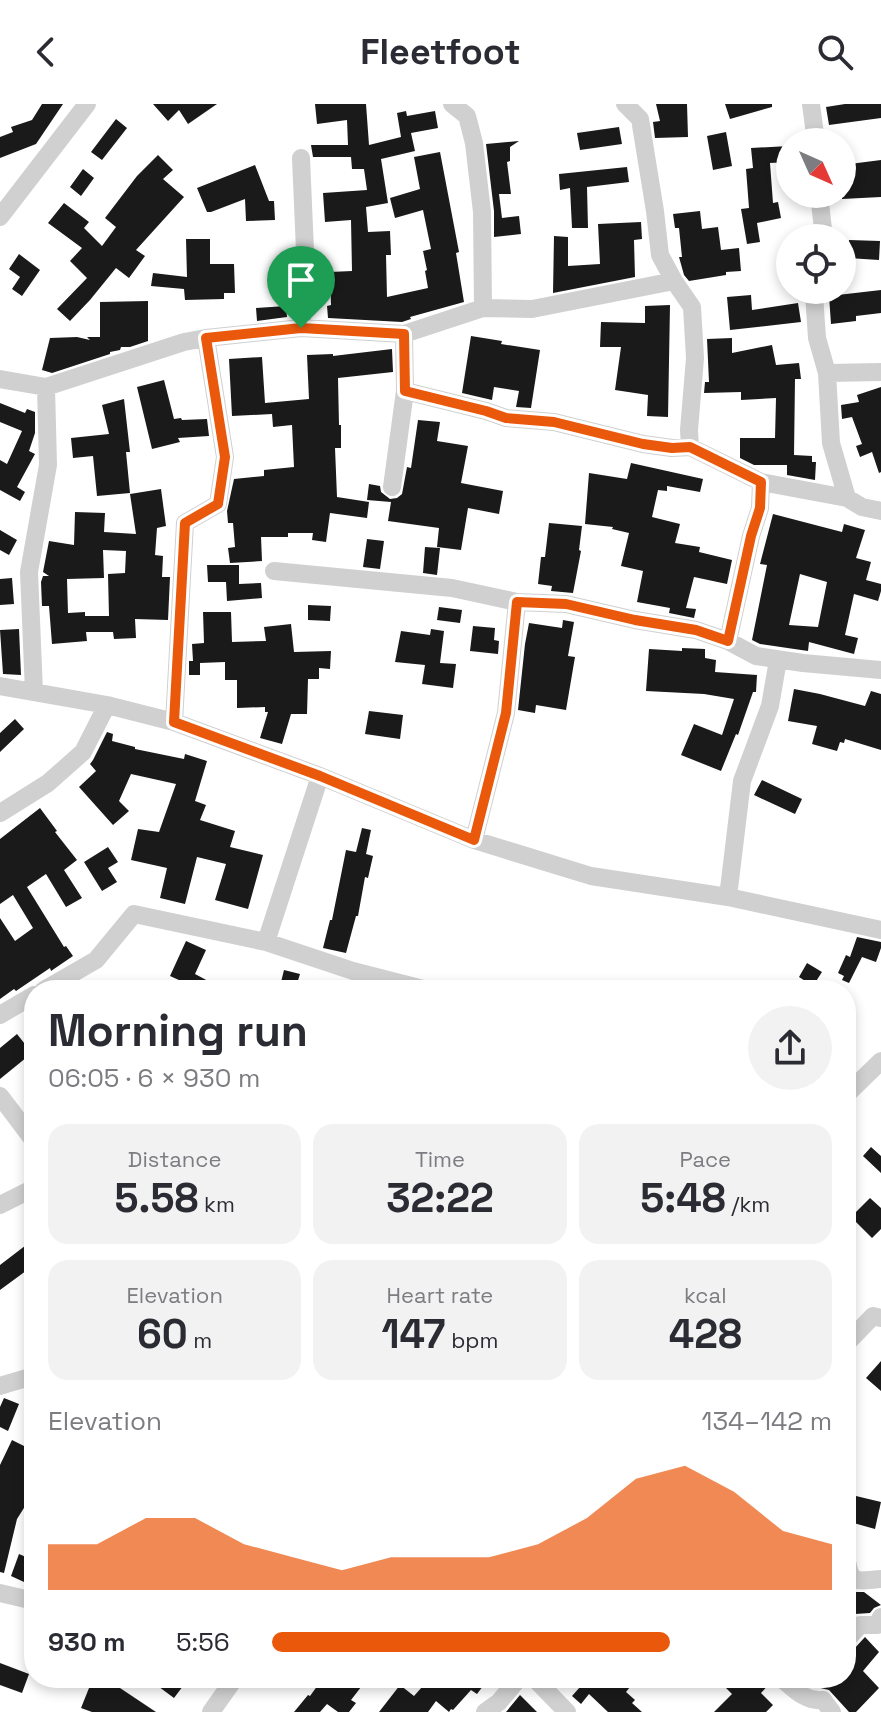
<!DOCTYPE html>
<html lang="en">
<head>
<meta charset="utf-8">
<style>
  body { margin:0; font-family:"Space Grotesk",sans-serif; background:#f2f2f3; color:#2b2b33; height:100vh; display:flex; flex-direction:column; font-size:30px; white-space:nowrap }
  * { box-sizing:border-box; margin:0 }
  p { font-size:26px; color:#7c7c81 }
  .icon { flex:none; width:44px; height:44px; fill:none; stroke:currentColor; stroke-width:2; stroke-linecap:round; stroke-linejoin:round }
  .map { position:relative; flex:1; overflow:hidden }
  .details { position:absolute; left:24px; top:876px; width:832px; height:708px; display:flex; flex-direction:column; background:#fff; border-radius:32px; box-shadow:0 4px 12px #0003 }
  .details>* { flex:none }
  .needle { width:52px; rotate:135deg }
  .controls { position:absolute; left:776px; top:24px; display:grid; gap:16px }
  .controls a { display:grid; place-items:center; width:80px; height:80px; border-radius:50%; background:#fff; box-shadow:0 4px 12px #0003; font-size:40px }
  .pin { position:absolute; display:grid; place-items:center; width:68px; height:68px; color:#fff; margin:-82px -34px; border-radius:50% 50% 50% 0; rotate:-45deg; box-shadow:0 0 8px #0007 }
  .pin .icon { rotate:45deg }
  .round { display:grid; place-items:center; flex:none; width:84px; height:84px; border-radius:42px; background:#f2f2f3 }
  .headline { display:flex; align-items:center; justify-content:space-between; height:136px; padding:0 24px }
  h1 { font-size:44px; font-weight:700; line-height:60px }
  .figures { display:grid; grid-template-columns:repeat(3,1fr); gap:12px; height:136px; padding:8px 24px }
  .figures div { display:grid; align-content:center; border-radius:20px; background:#f2f2f3; text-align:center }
  .figures b { font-size:40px; font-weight:700 }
  .figures small { font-size:22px; font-weight:400 }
  .figures p { font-size:22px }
  .chart { height:224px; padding:16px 24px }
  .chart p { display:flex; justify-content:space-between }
  .chart svg { width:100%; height:144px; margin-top:8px; fill:#ea580c; opacity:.7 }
  ul { padding:0 24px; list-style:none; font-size:26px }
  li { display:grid; grid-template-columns:128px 96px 1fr; align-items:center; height:60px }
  li i { height:20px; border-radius:10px; background:#ea580c }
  header { display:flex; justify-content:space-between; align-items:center; height:104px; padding:0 24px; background:#fff; font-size:36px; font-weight:700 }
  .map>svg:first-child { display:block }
  .building { fill:#1a1a1a; fill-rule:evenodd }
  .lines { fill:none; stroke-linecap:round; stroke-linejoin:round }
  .minor { stroke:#d0d0d0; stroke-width:18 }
  .route-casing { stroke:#fff; stroke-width:16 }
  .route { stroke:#ea580c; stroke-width:10 }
</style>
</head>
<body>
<header><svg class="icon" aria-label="back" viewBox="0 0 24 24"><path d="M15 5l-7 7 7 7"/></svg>Fleetfoot<svg class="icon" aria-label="search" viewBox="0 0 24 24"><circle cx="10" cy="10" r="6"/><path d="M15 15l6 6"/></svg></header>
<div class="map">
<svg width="881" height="1608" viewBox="0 0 881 1608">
  <rect width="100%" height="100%" fill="#fff"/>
  <path class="building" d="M42 0H63L36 40 0 54V33L13 28 11 23 32 16Z
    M153 0H217L188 20 179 6 168 17Z
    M315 0H366L369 41 401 33 397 9 406 7 407 12 435 7 438 24 411 29 415 47 381 55 388 99 366 103 368 128 390 127 391 151H386L387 193 428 184 425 167 427 166 423 147 431 145 423 106 395 114 390 94 420 85 414 53 440 48 459 148 456 149 464 198 410 213 411 215 402 218 328 214 327 202 331 201 330 168 352 167 351 116 325 118 323 89 367 86 364 65H352L351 53H313L311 41H348L347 16 317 20Z
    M656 0H687L688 33 655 34 653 18 660 17Z
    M725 0H772V3L730 15Z
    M845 0H881V14L829 21 826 3Z
    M116 15 127 24 102 56 91 48Z
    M619 23 622 40 580 46 577 29Z
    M726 28 732 62 713 66 707 32Z
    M519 37 510 43V57L507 58 511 90H499L502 114 519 112 521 130 494 133V107L486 40Z
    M789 42 790 58 770 59 773 99 778 98 781 114 757 119 760 138 747 140 741 105 749 104 746 65 753 64 751 44Z
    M158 51 173 66 163 75 184 93 136 146 145 152 129 174 116 164 90 196 70 217 57 205 87 174 70 157 82 144 48 119 64 99 89 118 84 124 102 142 116 123 105 114 137 72Z
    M881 56V93L842 95V61Z
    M255 61 269 97H274L275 116 246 117 245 95 211 108H207L197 84Z
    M627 63 629 78 587 83 588 124H572L570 84 560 86 559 70Z
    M83 65 94 74 81 92 70 83Z
    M700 107 702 125 718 123 721 146 739 144 741 167 726 168V171L689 177 684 171 679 153H682L679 124H675L673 110Z
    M641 118 642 135 634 136 635 173 553 189 554 132 568 133V162L600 160 598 120Z
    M186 135H210V160H234L235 189H224V195L185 196 184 185 151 182 153 169 187 173Z
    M849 136 880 137 879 156 848 154Z
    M19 150 40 166 22 192 12 185 20 173 9 165Z
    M282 156H293V185H281Z
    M881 186V209L856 212V217L831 220 829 192Z
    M751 191 752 206 798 199 801 218 730 226 727 193Z
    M148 197V237L130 243H121L120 246 110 248V250L52 269 42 266 50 234 77 233 90 236 87 233H100V198Z
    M670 201 668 313 647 312 648 291 615 286 621 243H600L601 218 645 219V202Z
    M286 202 287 213 257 217 256 204Z
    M471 232 502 237 501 240 540 246 531 304 516 303 519 287 494 283 492 296 462 289Z
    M732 234V249L772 241 776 261 799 259 801 275H795L794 351 812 352V358H816L815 376 787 371V361H754L740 354V334H775L776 294 741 296V288L704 289 705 278H709L707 235Z
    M392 245 393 268 338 274 339 321H341V344H335L337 393 369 398 367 414 330 409 326 438 312 436 313 429H288V433H261L262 457 230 459 228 444 235 443 233 419H228L227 407 234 375 264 372V366L294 363 292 321 273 323 272 310 232 312 229 255 262 253 265 299 309 295 307 251 333 250V252Z
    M164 276 174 315 181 314 182 316 207 315 209 332 178 334 180 338 152 345 137 283Z
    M881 283V368L879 369 872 348 860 353 856 342 862 340 852 313 842 315 841 301 859 298 857 291Z
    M124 295 130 348H126L130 389 97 392 93 352 73 354 71 334 109 330 102 301Z
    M0 299 25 309 27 305 35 308V329L29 347 35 350 17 383 25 388 20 397 0 386V356L7 360 22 327 0 318Z
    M418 316 440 318 437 337 468 342 461 379 503 387 499 410 468 404 461 446 437 443 439 424 388 417 391 398 367 396 369 380 380 382 381 388 390 395 397 394 402 390 407 363 411 364Z
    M631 359 703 375 700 388 667 382V387L658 386 652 413 680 420 675 439 700 443 699 448 732 456 727 480 694 473 686 504 696 505 694 514 669 509 670 504 637 498 643 467 621 462 629 429 612 425 613 423 585 420 589 369 627 375Z
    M161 385 166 422 157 424 155 451 163 452 162 473H170L168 516 135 515 136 534 114 535 113 528H86L87 537 52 540 49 502H42L41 478 43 472H49L43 468 49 437 74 441 75 408 105 409 104 428 136 430 130 390ZM103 446 126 447 125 469 108 470 109 512H85V508L68 509 67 475 104 474Z
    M773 410 842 428 844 420 865 426 856 454 871 458 866 476 881 480V487L878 497 854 490 845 531 858 534 854 550 809 538 808 547 760 540 752 536 767 461 760 460ZM800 470 827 478 818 523 789 521Z
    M549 419 582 422 579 446 581 447 573 489 551 487 552 482 538 480 541 453H545Z
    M0 426 17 436 9 451 0 446Z
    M367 435 384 437 380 465 363 463Z
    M425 443 440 444 437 471 423 469Z
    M207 461H239V480L261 479 262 494 227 497 226 478H208Z
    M12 474 14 500 0 501V475Z
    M308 501 331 502 330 517 308 516Z
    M439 503 462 506 460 519 437 516Z
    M203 508H231L232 538 266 537 264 523 291 520 294 548 331 547 330 565 319 564V575H308L307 610H291L282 640 260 634 268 608H265V603L237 604V576H225V558L200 559V571H189V557H193L192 540 204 539Z
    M563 516 574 518 568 552 575 553 566 606 536 601 535 609 518 606 525 540 529 519 562 524Z
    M473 522 495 524 494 536 499 537 498 550 470 547Z
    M19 525 21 571 3 570 0 526Z
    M431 525 444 527 440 559 456 560 453 584 422 580 425 561 395 558 401 527 430 531Z
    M682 544 705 545V554L716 556 715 568 757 571 756 588H753L738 631 736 630 721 667 681 651 694 620 722 631 734 595 704 590 646 587 649 545 682 547Z
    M794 585 820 590 865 602 871 587 881 590V646L845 635 844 639 840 638 837 647 812 640 817 622 788 617Z
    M369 607 403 611 400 635 365 630Z
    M15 615 24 625 0 648V629Z
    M107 628 113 630 112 637 135 643V645L184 655 185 650 207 657 195 697 206 701 200 716 235 727 230 743 263 751 248 805 215 796 226 760 197 753 185 800 160 794 167 764 131 756 138 725 159 728 176 680 131 670 119 697 129 707 113 721 79 683 96 667 90 660 93 656Z
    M762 676 802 695 795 710 754 691Z
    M40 704 57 727 55 728 77 756 64 766 82 794 66 803 46 770 27 783 64 843 66 842 73 852 51 867 50 864 16 887 14 885 0 895V814L15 837 33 824 13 791 0 800V735Z
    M362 724 371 726 366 750 373 752 368 774 365 773 358 812H356L346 849 323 844 330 816H332L346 746 356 748Z
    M108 743 118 758 108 764 117 778 102 787 84 758Z
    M857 833 881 838V844L876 858 862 853 849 879 842 876 844 872 838 869 846 851 850 853Z
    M186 837 206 846 195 870 225 886H201L170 872Z
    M807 859 822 868 813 882 799 873Z
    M284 866 300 870 295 886H279Z
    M17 930 32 949 0 975V944Z
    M871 1043 881 1052V1069L863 1052Z
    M870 1094 881 1104V1125L872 1134 851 1113Z
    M34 1135V1161L0 1186V1161Z
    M881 1257V1287L866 1274Z
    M4 1294 19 1300 8 1327 0 1323V1303Z
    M12 1336 34 1347V1388L17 1415 4 1469 0 1468V1361Z
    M856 1392 881 1398 875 1425 850 1418Z
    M19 1450 33 1456 24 1478 11 1472Z
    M855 1488H864L881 1501 874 1504 870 1509 855 1510 846 1518V1500Z
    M865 1533 879 1548 863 1567 879 1584 856 1608H849L829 1586 812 1582 819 1574H846V1548L854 1545Z
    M0 1559 29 1570 22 1589 0 1581Z
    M93 1574H124L120 1584 156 1608H92L81 1604Z
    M147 1574H189L174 1594Z
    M323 1574H368L351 1596 356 1599 349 1608H338L327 1600 320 1608H294L308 1591 310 1592Z
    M430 1574H489L477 1590 471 1586 453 1606 451 1605 449 1608 436 1597 428 1608H379L400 1581 414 1592Z
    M588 1574H620L630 1583 626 1588 635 1596 632 1599 642 1608H608L589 1590 581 1600 572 1592Z
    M716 1574H769L770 1579 761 1589 773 1601 766 1608H714L732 1590Z
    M520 1591 537 1608H506Z"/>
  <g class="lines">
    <path class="minor" d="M452 0 467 12 474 39 482 108 483 204
      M625 0 640 15 655 107 660 151 674 177 692 203 695 254 689 326 690 343
      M811 0 816 38
      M301 54 306 170 301 224
      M819 90 824 134
      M0 113 87 0
      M815 186 814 190 817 234 827 269 831 339 847 394
      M827 269 881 268
      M0 275 46 283 184 238 206 234 301 224 404 230 483 204 532 205 674 177
      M405 287 486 307 506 314 554 318 643 340 672 344 690 343 761 378 847 394 862 403 881 407
      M392 383 405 287 404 230
      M274 467 452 484 517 498 566 500 635 516 696 526 728 537 756 552 803 559 881 566
      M728 537 751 432 760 404 761 378
      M0 582 107 601 174 618 320 672 474 736 591 772 728 793 881 826
      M34 588 29 468 48 361 46 283
      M174 618 185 419 218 400 225 353 206 234
      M0 709 48 679 83 648 107 601
      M474 736 506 609 517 498
      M728 793 742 677 770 602 778 556
      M266 838 320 672
      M44 886 96 856 134 810 266 838 353 867 427 886
      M0 911 34 891
      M846 991 881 957
      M0 992 34 1037
      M0 1101 34 1084
      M846 1240 873 1212 881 1214
      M0 1282 30 1273 34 1274
      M846 1452C851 1481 854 1477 881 1475
      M0 1489 34 1497
      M846 1536 860 1521H877L881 1513
      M534 1574 567 1608
      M781 1574C793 1584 805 1598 823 1596L832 1608
      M211 1608 235 1574
      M485 1608 499 1598 519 1574"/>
  </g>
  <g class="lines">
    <defs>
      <path id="route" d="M301 224 404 230 405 287 486 307 506 314 554 318 643 340 672 344 690 343 761 378 760 404 751 432 728 537 696 526 635 516 566 500 517 498 506 609 474 736 320 672 174 618 185 419 218 400 225 353 206 234Z"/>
    </defs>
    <use href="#route" class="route-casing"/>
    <use href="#route" class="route"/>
  </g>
</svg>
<div class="controls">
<a><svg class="needle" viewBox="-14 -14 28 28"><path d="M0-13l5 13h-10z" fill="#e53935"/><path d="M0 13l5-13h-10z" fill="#7c7c81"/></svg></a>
<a><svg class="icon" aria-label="locate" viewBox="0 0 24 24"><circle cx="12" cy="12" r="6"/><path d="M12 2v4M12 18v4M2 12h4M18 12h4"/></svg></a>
</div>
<div class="pin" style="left:301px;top:224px;background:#1e9e55"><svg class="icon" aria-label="arrive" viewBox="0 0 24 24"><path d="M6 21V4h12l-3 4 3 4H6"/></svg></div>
<section class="details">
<div class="headline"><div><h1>Morning run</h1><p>06:05 · 6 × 930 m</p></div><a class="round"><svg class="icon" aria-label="share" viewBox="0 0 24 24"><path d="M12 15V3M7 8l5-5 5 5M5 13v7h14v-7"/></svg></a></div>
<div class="figures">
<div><p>Distance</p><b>5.58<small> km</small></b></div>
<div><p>Time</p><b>32:22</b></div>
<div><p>Pace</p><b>5:48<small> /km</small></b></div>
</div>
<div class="figures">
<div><p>Elevation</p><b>60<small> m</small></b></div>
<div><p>Heart rate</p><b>147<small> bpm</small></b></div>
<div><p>kcal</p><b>428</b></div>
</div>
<div class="chart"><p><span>Elevation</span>134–142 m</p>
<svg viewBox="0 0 160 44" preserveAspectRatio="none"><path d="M0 44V30L10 30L20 22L30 22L40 30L50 34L60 38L70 34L80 34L90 34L100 30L110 22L120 10L130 6L140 14L150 26L160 30V44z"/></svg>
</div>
<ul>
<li><b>930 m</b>5:56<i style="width:71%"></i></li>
</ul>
</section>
</div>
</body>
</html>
